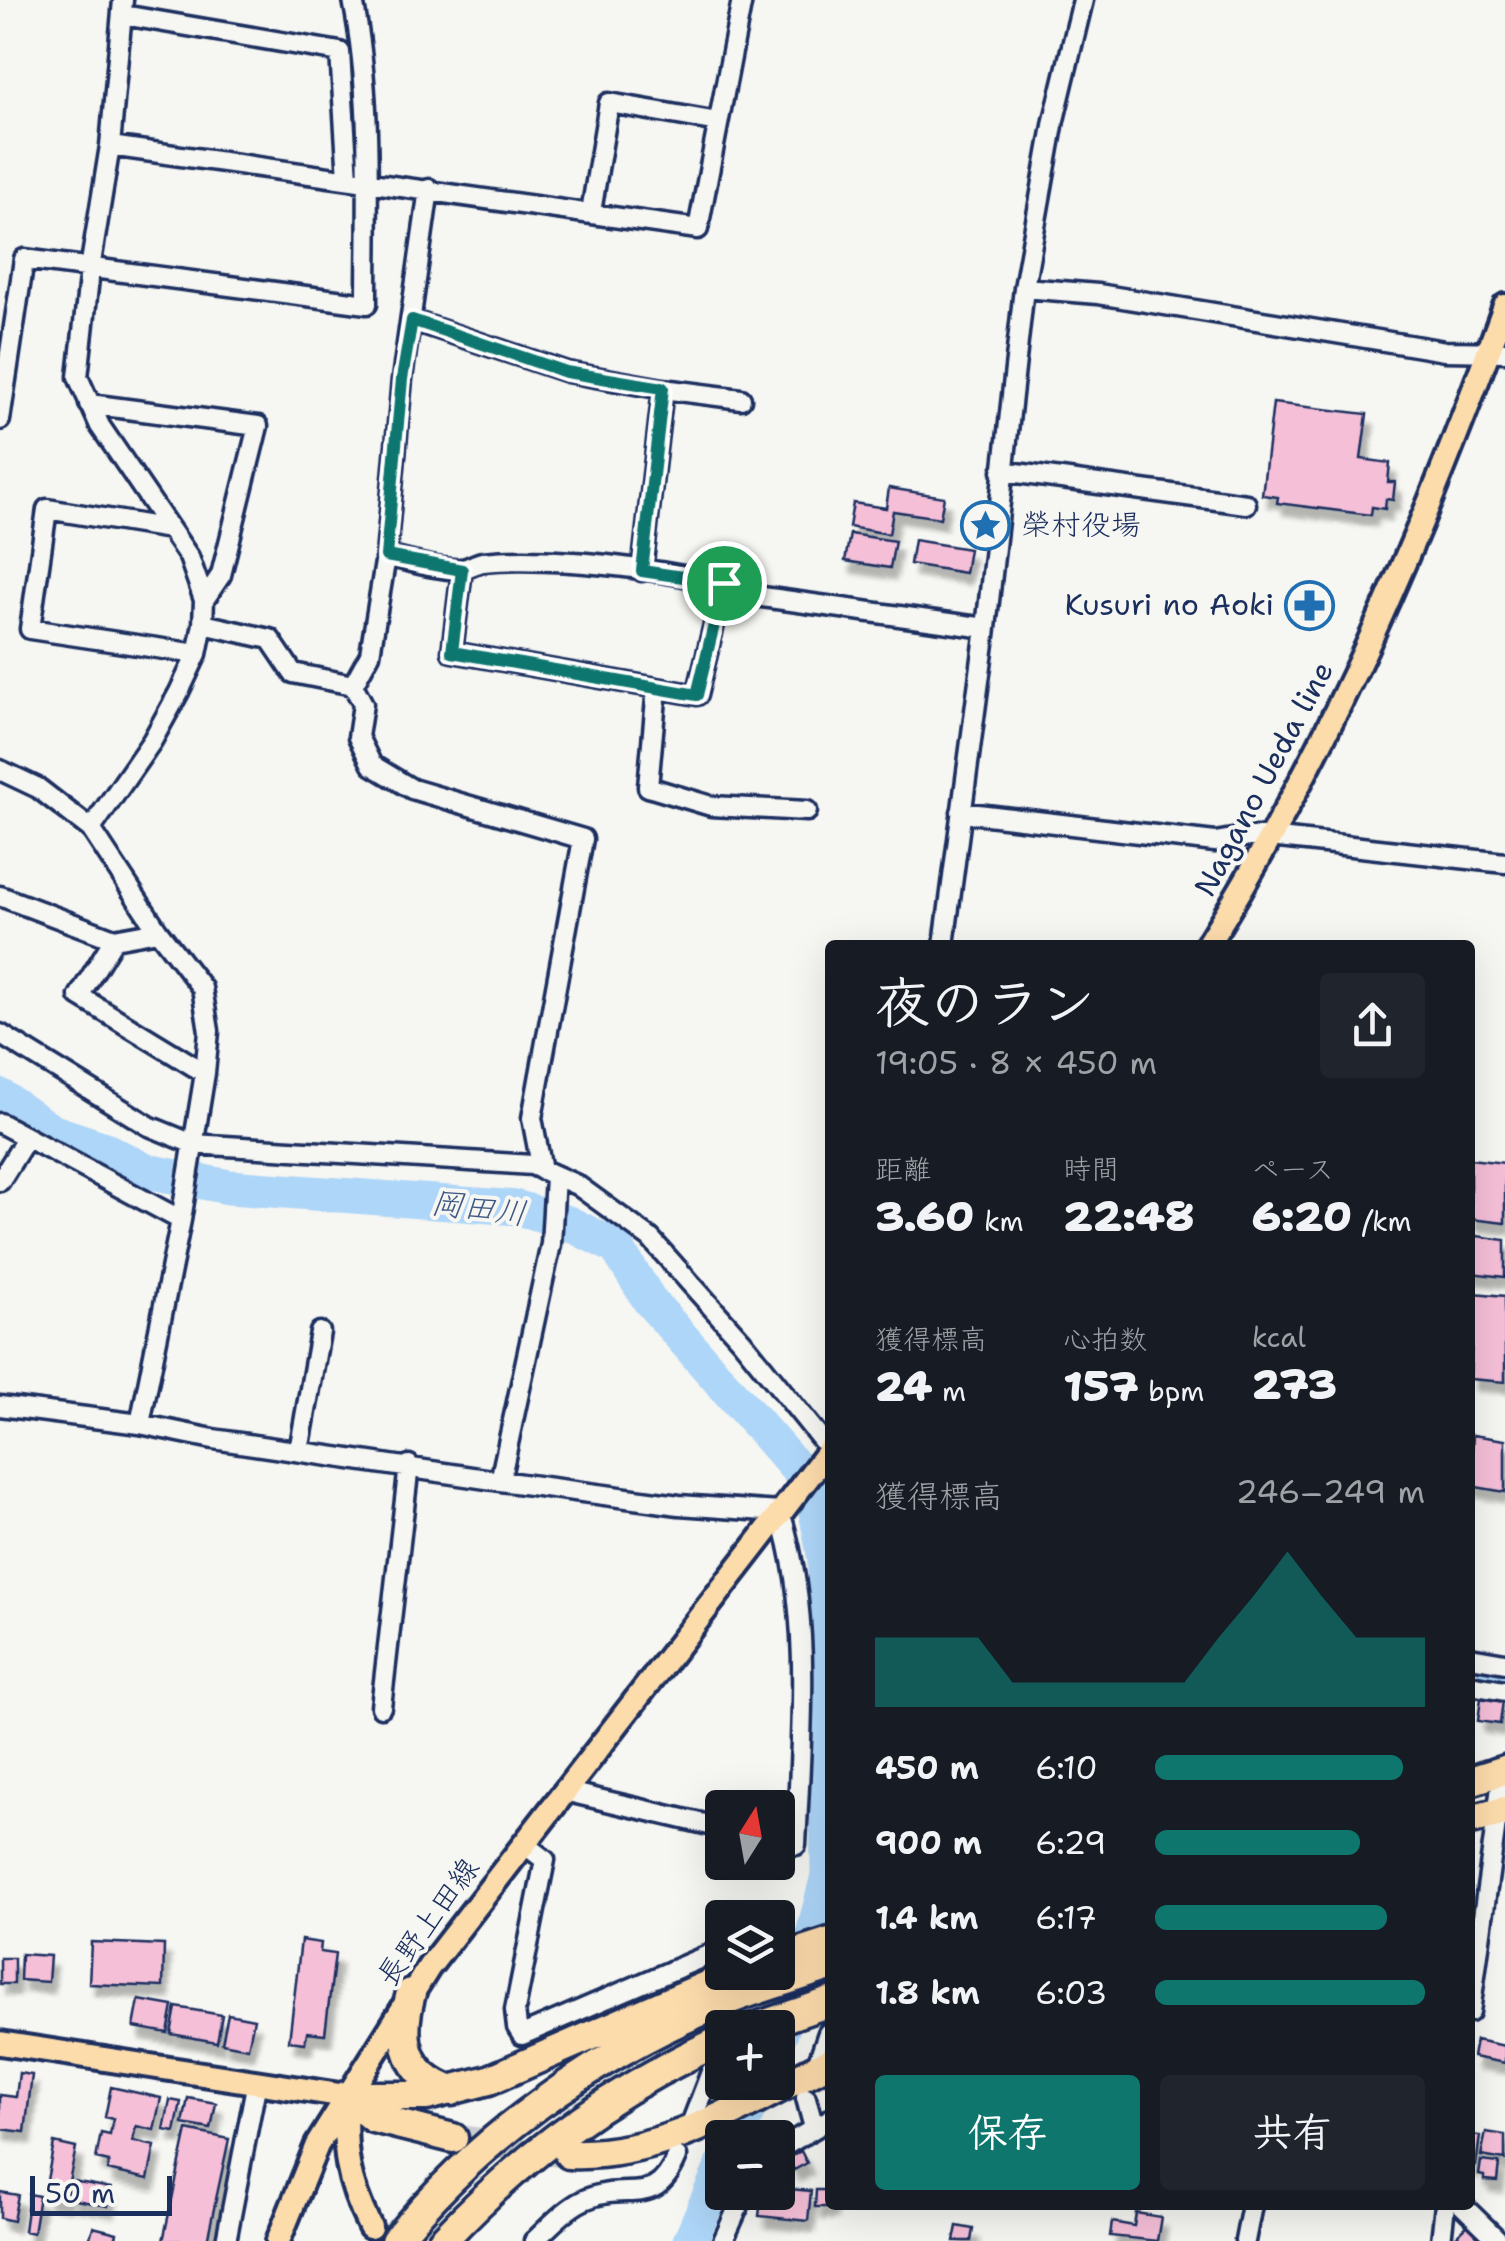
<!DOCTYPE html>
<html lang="ja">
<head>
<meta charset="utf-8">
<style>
  body { margin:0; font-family:"Shantell Sans","Klee One",sans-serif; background:#20242c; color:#f1f3f6; height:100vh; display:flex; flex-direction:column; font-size:38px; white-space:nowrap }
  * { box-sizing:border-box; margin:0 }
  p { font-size:32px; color:#9ea1a6 }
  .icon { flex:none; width:55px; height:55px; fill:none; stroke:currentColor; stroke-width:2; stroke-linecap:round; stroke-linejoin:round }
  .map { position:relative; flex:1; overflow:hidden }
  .side { position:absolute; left:825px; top:940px; width:650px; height:1270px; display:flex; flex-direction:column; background:#171b24; border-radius:10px; box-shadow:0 10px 40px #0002 }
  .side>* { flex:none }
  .needle { width:65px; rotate:11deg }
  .buttons { position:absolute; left:705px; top:1790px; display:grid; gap:20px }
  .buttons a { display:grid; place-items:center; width:90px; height:90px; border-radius:10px; background:#171b24; box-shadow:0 10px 40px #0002; font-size:50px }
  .scale { position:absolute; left:30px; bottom:25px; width:142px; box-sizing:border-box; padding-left:10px; border:5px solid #1b2f5e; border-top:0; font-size:28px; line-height:35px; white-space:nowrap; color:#1b2f5e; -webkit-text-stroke:8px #f6f6f2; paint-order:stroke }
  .pin { position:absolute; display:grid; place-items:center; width:85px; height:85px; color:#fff; margin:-42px; border:5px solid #fff; border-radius:50%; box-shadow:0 2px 10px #0007 }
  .round { display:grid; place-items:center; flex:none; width:105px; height:105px; border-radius:10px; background:#20242c }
  .overview { display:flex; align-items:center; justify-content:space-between; height:170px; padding:0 50px }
  h1 { font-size:55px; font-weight:800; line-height:75px }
  .stats { display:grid; grid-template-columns:repeat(3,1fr); gap:15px; height:170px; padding:10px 50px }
  .stats div { display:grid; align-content:center }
  .stats b { font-size:42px; font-weight:800 }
  .stats small { font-size:28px; font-weight:400 }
  .stats p { font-size:28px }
  .chart { height:280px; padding:20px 50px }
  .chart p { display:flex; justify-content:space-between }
  .chart svg { width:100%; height:180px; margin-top:10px; fill:#0f766e; opacity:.7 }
  .action { display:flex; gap:20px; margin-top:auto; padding:20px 50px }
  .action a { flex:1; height:115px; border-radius:10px; background:#0f766e; color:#fff; font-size:40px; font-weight:800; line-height:115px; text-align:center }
  .action a+a { background:#20242c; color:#f1f3f6 }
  ul { padding:0 50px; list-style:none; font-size:32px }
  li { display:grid; grid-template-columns:160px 120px 1fr; align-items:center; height:75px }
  li i { height:25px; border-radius:12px; background:#0f766e }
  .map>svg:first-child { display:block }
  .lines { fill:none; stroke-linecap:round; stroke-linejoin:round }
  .river { stroke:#aed6f8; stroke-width:35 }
  .building { fill:#f5bfd8; stroke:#1b2f5e; stroke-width:2.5; filter:url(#shadow) }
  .minor-tunnel { stroke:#caced4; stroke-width:18; stroke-dasharray:18 9; stroke-linecap:butt }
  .highway-tunnel { stroke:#caced4; stroke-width:28; stroke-dasharray:28 14; stroke-linecap:butt }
  .minor-casing { stroke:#1b2f5e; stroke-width:25 }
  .major-casing { stroke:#1b2f5e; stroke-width:30 }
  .highway-casing { stroke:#1b2f5e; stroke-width:35 }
  .minor { stroke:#f6f6f2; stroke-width:18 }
  .major { stroke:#fddcac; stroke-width:22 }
  .highway { stroke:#fddcac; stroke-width:28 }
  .route-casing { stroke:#fff; stroke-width:20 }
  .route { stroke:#0f766e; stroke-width:12 }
  .labels { text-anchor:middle; stroke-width:8; stroke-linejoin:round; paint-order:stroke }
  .poi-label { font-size:30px; fill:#1b2f5e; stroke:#f6f6f2; text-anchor:start }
  .street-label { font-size:30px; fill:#1b2f5e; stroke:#f6f6f2 }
  .water-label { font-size:32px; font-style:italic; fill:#405984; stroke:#f6f6f2 }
</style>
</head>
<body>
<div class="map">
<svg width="1505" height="2241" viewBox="0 0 1505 2241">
  <defs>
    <filter id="shadow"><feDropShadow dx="6" dy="11" stdDeviation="2.5" flood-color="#0004"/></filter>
  </defs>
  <rect width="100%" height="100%" fill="#f6f6f2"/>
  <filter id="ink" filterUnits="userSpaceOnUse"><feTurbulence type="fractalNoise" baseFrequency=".01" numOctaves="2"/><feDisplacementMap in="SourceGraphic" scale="20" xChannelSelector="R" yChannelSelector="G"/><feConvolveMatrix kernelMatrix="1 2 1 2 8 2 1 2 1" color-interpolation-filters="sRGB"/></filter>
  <g filter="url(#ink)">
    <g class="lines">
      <path class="river" d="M0 1096 51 1131 102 1148 146 1171 229 1187 518 1208 568 1223 616 1247 650 1301 811 1485 825 1559 828 1876 802 1978 778 2039
        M1470 1672 1505 1678
        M736 2138 760 2082
        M690 2241 722 2167"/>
    </g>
    <path class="building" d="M1273 403 1367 414 1361 459 1390 463 1388 482H1395L1393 500 1386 499 1385 509 1372 507 1371 515 1277 503 1278 497 1262 495Z
      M889 488 944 497 940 518 893 511 889 534 849 527 853 503 886 508Z
      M850 534 895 541 890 568 845 561Z
      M914 540 969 549 965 573 910 564Z
      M1470 1159 1505 1163V1223L1470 1219Z
      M1470 1235 1505 1240V1277L1470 1273Z
      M1474 1293 1505 1296V1382L1470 1379Z
      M1473 1435 1505 1440V1492L1470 1486Z
      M1481 1698 1503 1701 1500 1724 1478 1721Z
      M301 1940 321 1943 320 1952 335 1954 325 2034 307 2032 305 2043 289 2041Z
      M91 1942 164 1945 163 1987 89 1984Z
      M21 1954 50 1956 48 1982 20 1980Z
      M0 1958H14V1984H0Z
      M139 2000 173 2006 168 2033 134 2027Z
      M176 2007 222 2015 217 2042 171 2034Z
      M228 2014 254 2019 248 2048 222 2043Z
      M1476 2040 1505 2046V2063L1473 2057Z
      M19 2073 32 2075 25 2132 0 2129V2095L16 2097Z
      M111 2087 161 2098 154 2130 136 2126 133 2141 155 2146 148 2179 107 2170 109 2162 96 2159 101 2133 110 2135 113 2119 105 2117Z
      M188 2098 216 2103 211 2129 183 2124Z
      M170 2100 181 2102 175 2132 164 2130Z
      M187 2130 229 2139 207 2241H163Z
      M1486 2132 1505 2135V2160L1481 2156Z
      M1470 2135 1480 2136 1476 2166 1470 2165Z
      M54 2143 76 2148 65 2200 44 2196Z
      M801 2151 807 2163 794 2170 788 2158Z
      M1481 2161 1499 2163 1497 2181 1484 2180V2176L1479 2175Z
      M73 2181 111 2188 108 2206 70 2199Z
      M778 2188 811 2191 808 2221 759 2216 762 2192H778Z
      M816 2190H830L831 2207H815Z
      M0 2192 18 2195 13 2221 0 2218Z
      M29 2194 39 2196 33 2233 24 2231Z
      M1136 2213 1161 2217 1157 2241 1110 2236 1112 2222 1134 2226Z
      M1474 2219 1494 2241H1451Z
      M957 2226 973 2229 971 2241H954Z
      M93 2227 117 2233 115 2241H89Z"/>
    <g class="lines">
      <path class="minor-tunnel" d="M726 2028 738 1992"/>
      <path class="highway-tunnel" d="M453 2138 558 2153"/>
      <defs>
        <path id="minor" d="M123 15 340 52 348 178
          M110 146 698 229 742 0
          M429 189 402 379 386 556C406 560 441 571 461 569 468 569 475 563 483 562 549 555 694 570 755 596L986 628
          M591 212 609 103 718 122
          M1024 288 1098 294 1445 351 1505 352
          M411 320 567 372 663 389 642 571
          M663 389 741 399
          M89 404 258 426 221 575 204 600
          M0 420 24 259 367 304C367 204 373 99 353 0
          M1002 471 1246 504
          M170 529 47 509 30 629 197 654
          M462 570 452 652 697 695 724 583
          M203 624 270 639 293 673 353 685
          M353 685 363 704 358 737 372 765 412 789 583 839 532 1118 542 1170
          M353 685 370 654 386 556
          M657 688 648 787 711 806 807 811
          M0 770 38 788 91 829 158 931 202 988 209 1031 205 1073 181 1220 140 1424
          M961 812 1215 842 1244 837H1270L1505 863
          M91 829 152 741 179 692 197 654 203 624 204 600 189 557 100 426 78 377 90 269 110 146 123 0
          M0 896 114 939 158 931
          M114 939 79 996 205 1073
          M944 945 986 628 1024 288 1054 120 1083 0
          M0 1034 149 1126 193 1144 532 1165 577 1185 650 1238 742 1341 830 1450
          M0 1123 181 1220
          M0 1181 26 1139
          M0 1406 140 1424 213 1439 500 1481 679 1505 780 1512C813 1615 801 1738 796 1845L778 1841
          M299 1451 320 1332
          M500 1481 551 1244 555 1177
          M1470 1657 1505 1663
          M1470 1685 1505 1691
          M381 1707 409 1465
          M564 1791 722 1828
          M524 1844 545 1860 515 2010 517 2027 522 2035 722 1949
          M1470 2012 1504 1765
          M818 2062 828 2033
          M806 2098 814 2128
          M693 2119 711 2072
          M778 2150 830 2119
          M1462 2205 1499 2241
          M226 2241 257 2081
          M534 2241C549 2227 565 2209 584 2200 627 2180 654 2212 677 2157
          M723 2241 745 2192
          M1245 2241 1252 2205
          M1441 2241 1445 2205"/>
        <path id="major" d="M1207 945C1333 744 1424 528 1505 306
          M0 2043 346 2096
          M346 2100C343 2151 347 2181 370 2227
          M278 2241 317 2145 429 1967 830 1449"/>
        <path id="highway" d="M1470 1781 1505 1770
          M1470 1820 1505 1811
          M778 1959 830 1942
          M411 1993C399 2037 403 2074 452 2091
          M754 2028 830 2002
          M346 2096H427L489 2080 738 1972
          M346 2096 373 2118 453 2138
          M569 2154C664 2158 748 2102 830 2062
          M395 2241C478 2138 592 2057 713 2006 751 1990 791 1979 830 1966
          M442 2241C522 2155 615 2088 722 2040"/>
      </defs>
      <use href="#minor" class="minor-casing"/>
      <use href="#major" class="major-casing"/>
      <use href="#highway" class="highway-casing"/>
      <use href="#minor" class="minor"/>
      <use href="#major" class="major"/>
      <use href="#highway" class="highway"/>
    </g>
  </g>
  <g class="lines" filter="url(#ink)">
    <defs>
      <path id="route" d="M412 320 566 372 663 388 642 571 724 583 697 695 452 652 462 570 386 556 402 379Z"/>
    </defs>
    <use href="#route" class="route-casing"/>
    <use href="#route" class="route"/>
  </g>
  <defs>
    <symbol id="sight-ring" viewBox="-11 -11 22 22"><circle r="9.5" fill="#f6f6f2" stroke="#1f6fb2" stroke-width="1.5"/><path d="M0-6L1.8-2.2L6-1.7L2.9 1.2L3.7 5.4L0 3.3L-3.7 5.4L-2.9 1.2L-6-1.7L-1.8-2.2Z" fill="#1f6fb2"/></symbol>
    <symbol id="pharmacy-ring" viewBox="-11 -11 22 22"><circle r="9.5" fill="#f6f6f2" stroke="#1f6fb2" stroke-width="1.5"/><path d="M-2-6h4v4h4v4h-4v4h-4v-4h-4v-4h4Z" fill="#1f6fb2"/></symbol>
  </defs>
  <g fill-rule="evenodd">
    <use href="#sight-ring" x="958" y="498" width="55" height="55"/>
    <use href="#pharmacy-ring" x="1282" y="578" width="55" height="55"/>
  </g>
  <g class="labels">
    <g class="poi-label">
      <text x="1021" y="535">榮村役場</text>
      <text x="1274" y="615" text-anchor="end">Kusuri no Aoki</text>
    </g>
    <g class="street-label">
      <text transform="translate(1264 779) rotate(-62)" y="10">Nagano Ueda line</text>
      <text transform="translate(428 1922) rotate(-54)" y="10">長野上田線</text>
    </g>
    <g class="water-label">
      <text transform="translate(479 1208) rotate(7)" y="11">岡田川</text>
    </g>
  </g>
</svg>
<div class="buttons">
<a><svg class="needle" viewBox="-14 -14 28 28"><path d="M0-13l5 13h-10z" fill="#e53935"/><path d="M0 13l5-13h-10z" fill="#9ea1a6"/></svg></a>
<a><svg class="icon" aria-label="layers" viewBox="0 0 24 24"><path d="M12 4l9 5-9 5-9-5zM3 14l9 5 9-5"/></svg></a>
<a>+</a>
<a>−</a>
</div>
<div class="scale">50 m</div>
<div class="pin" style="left:724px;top:583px;background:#1e9e55"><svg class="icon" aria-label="arrive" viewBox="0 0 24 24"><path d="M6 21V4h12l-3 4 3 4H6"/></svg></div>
<section class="side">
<div class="overview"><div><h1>夜のラン</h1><p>19:05 · 8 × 450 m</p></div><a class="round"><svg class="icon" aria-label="share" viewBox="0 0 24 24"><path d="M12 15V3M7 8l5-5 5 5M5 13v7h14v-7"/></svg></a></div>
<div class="stats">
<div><p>距離</p><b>3.60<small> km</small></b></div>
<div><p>時間</p><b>22:48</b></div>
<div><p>ペース</p><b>6:20<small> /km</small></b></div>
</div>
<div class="stats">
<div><p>獲得標高</p><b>24<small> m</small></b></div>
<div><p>心拍数</p><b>157<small> bpm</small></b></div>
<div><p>kcal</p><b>273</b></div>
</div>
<div class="chart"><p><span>獲得標高</span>246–249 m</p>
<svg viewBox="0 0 160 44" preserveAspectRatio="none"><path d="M0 44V27L10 27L20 27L30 27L40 38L50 38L60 38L70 38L80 38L90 38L100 27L110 17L120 6L130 17L140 27L150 27L160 27V44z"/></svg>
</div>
<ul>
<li><b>450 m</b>6:10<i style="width:92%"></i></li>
<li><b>900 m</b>6:29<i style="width:76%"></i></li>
<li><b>1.4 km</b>6:17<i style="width:86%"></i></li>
<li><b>1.8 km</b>6:03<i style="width:100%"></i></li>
</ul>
<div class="action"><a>保存</a><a>共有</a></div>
</section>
</div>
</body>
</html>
